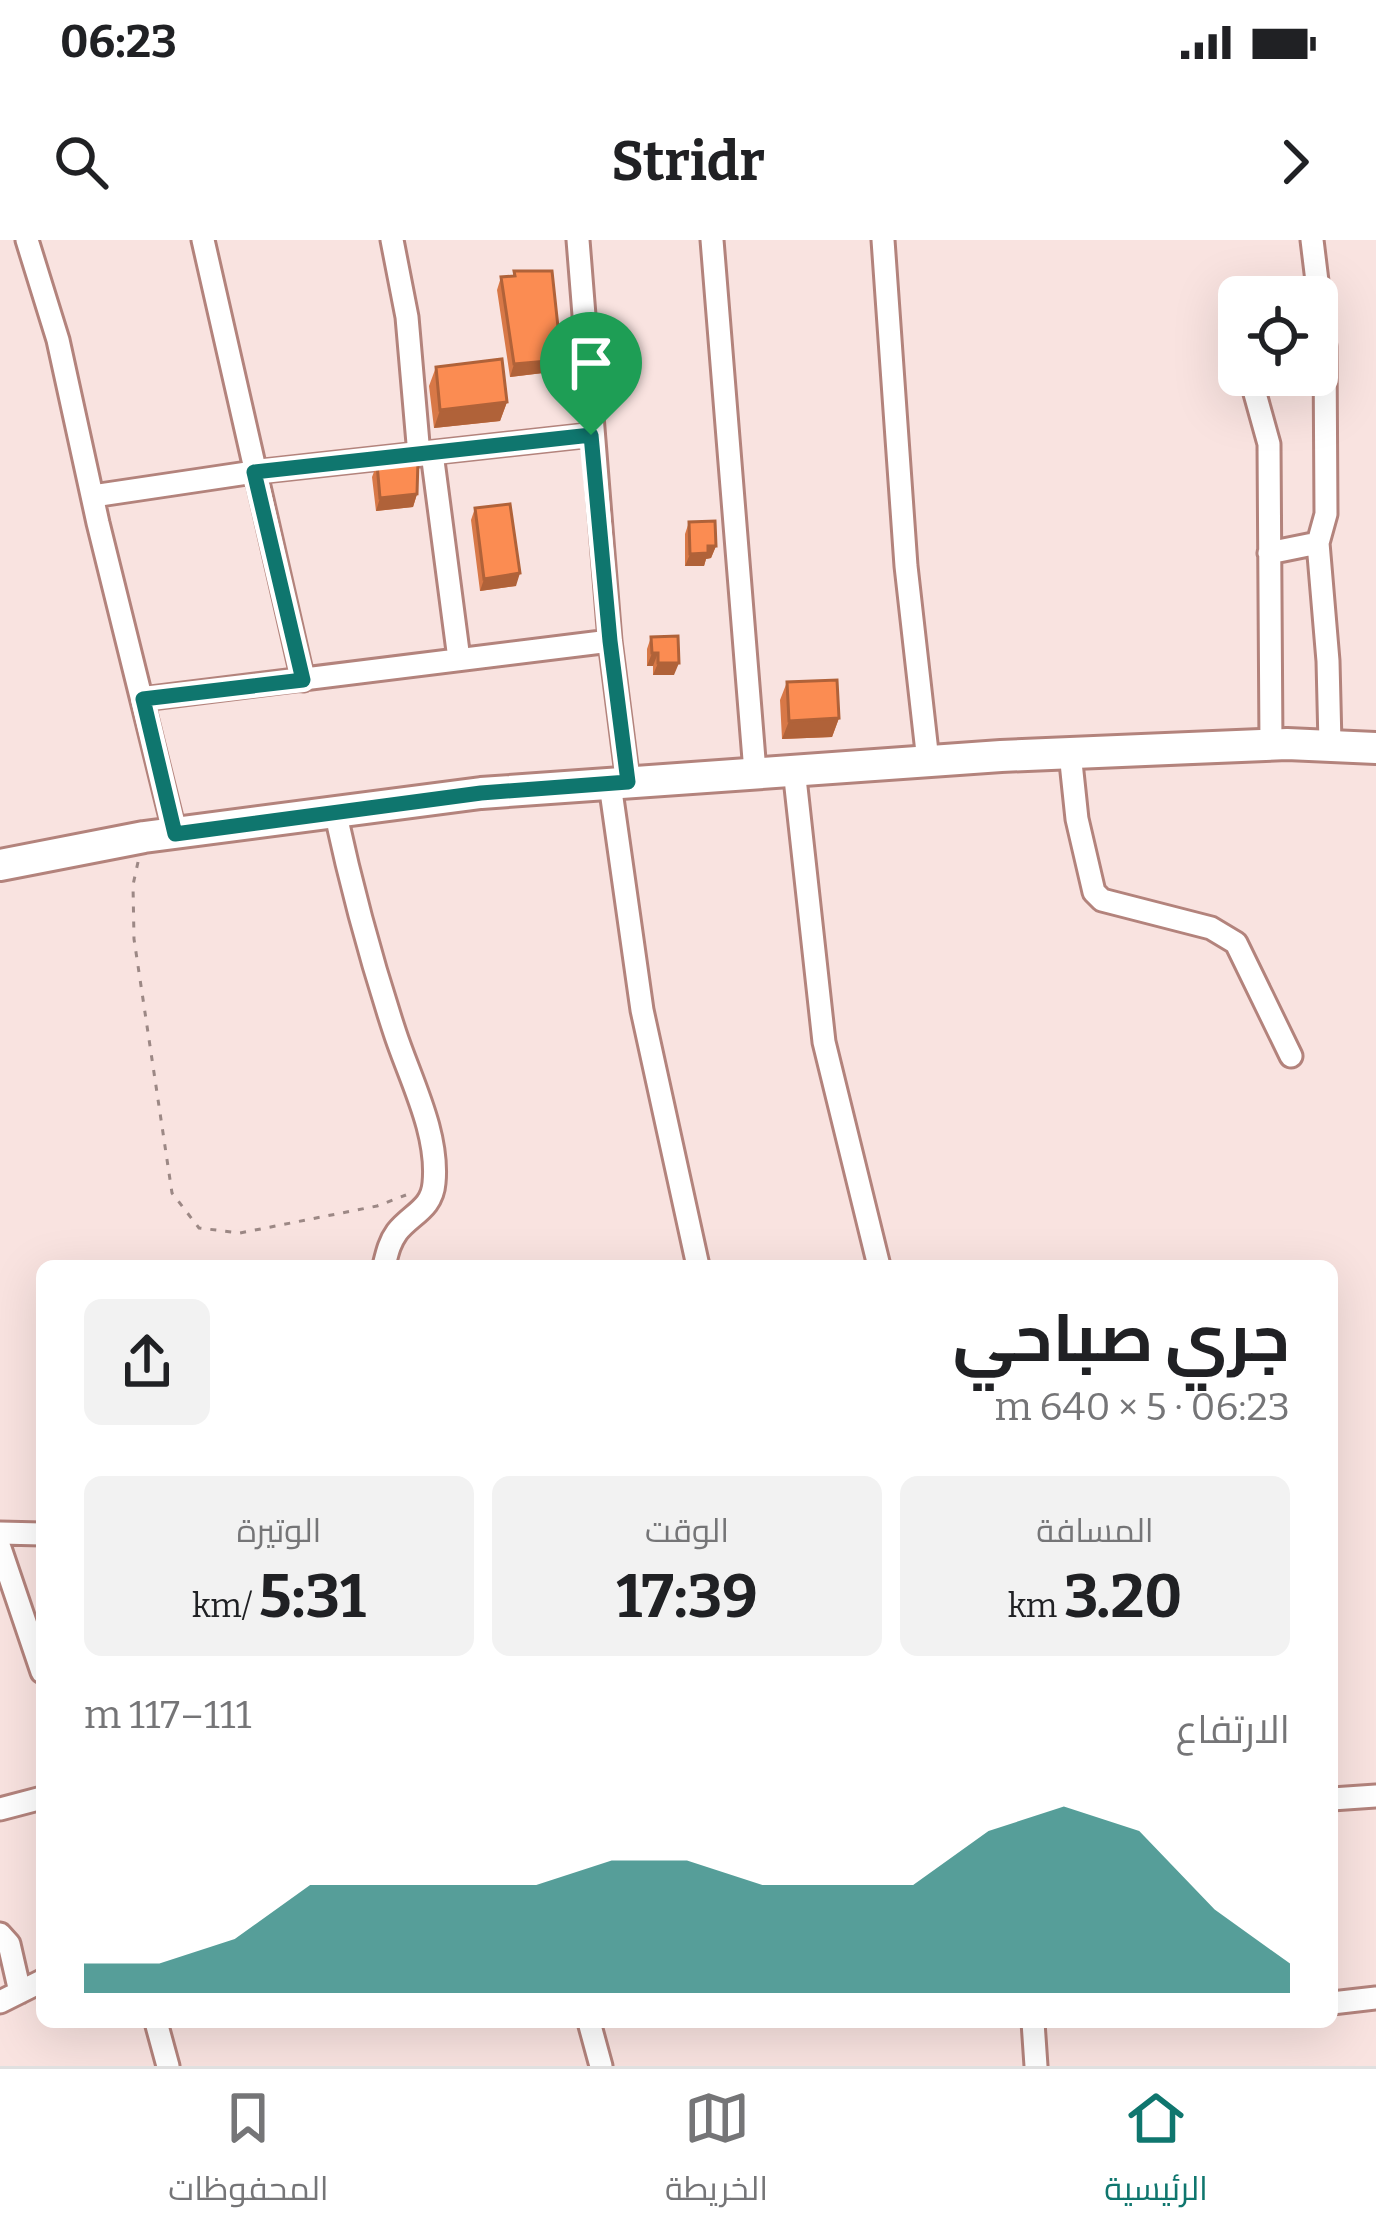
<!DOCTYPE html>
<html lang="ar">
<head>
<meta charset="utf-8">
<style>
  body { margin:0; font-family:Bitter,Cairo,serif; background:#f2f2f2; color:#202124; direction:rtl; height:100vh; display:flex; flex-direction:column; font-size:45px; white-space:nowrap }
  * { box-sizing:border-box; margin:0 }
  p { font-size:39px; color:#757577 }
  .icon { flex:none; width:66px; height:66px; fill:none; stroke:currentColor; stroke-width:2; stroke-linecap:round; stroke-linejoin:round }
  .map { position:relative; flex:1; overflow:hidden; direction:ltr }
  .sheet { position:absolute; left:36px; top:1020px; width:1302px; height:768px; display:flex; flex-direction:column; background:#fff; border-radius:18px; box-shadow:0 12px 48px #0002; direction:rtl }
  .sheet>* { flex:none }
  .buttons { position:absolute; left:1218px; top:36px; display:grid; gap:24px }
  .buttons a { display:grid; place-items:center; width:120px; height:120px; border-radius:18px; background:#fff; box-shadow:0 12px 48px #0002; font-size:60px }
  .pin { position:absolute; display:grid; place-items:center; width:102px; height:102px; color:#fff; margin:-123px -51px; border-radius:50% 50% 50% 0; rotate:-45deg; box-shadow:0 0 12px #0007 }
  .pin .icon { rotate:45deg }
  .round { display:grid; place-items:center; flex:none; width:126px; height:126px; border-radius:18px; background:#f2f2f2 }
  .overview { display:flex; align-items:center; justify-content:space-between; height:204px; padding:0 48px }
  h1 { font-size:66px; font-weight:700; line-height:90px }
  .stats { display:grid; grid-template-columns:repeat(3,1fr); gap:18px; height:204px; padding:12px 48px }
  .stats div { display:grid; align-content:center; border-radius:18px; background:#f2f2f2; text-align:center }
  .stats b { font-size:60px; font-weight:700 }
  .stats small { font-size:33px; font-weight:400 }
  .stats p { font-size:33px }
  .chart { height:336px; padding:24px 48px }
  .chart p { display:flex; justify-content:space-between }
  .chart svg { width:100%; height:216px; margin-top:12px; fill:#0f766e; opacity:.7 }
  .status { display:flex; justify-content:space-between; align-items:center; height:84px; padding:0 60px; background:#fff; direction:ltr }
  .status svg { height:33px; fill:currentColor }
  header { display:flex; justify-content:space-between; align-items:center; height:156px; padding:0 48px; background:#fff; font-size:54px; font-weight:700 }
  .dock { display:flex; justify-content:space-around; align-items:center; height:168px; border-top:3px solid #e0e0e0; background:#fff; font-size:33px; color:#757577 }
  .dock a { display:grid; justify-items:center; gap:6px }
  .dock .selected { color:#0f766e }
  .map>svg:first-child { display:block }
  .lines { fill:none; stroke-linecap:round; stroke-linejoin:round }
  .street-casing { stroke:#b3837c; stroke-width:27 }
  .secondary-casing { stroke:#b3837c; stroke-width:36 }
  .path { stroke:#9c8885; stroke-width:3; stroke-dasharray:6 9; stroke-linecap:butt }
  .street { stroke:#fff; stroke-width:21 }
  .secondary { stroke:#fff; stroke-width:30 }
  .wall { fill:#d87847 }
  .shaded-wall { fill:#b06239 }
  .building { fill:#fb8c52; stroke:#b06239; stroke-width:3 }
  .route-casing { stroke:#fff; stroke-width:24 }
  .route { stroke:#0f766e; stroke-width:15 }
</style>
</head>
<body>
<div class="status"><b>06:23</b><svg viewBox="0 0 49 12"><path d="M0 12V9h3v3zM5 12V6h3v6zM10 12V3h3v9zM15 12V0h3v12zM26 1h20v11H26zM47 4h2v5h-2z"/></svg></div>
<header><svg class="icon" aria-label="forward" viewBox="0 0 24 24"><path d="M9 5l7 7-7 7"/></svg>Stridr<svg class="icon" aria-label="search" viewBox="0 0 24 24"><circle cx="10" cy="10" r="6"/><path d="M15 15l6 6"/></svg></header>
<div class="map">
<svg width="1376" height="1826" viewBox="0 0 1376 1826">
  <rect width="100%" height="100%" fill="#f9e3e0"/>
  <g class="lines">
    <defs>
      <path id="street" d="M27 0 58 100 98 283 175 594
        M203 0 303 440
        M392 0 407 77 419 215
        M578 0 610 401 628 542
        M712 0 755 532
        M883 0 906 326 928 521
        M1312 0 1325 107 1326 274 1318 303 1328 421 1330 504
        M1254 135V150L1269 204 1271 505
        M432 213 459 419
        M93 256 254 232 591 195
        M1269 313 1318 303
        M143 459 610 401
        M1070 513 1077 579 1094 652 1102 660 1211 688 1236 703 1291 816
        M794 529 824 802 879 1026
        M610 544 642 770 698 1026
        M335 571C351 645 371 720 395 793 410 839 439 893 434 943 432 969 411 974 397 992 389 1003 387 1014 384 1026
        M0 1293 42 1294
        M0 1308 42 1432
        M1332 1559 1376 1556
        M0 1569 42 1558
        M0 1694 9 1704 20 1752
        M0 1762 42 1741
        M1332 1763 1376 1758
        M156 1782 168 1826
        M589 1782 601 1826
        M1033 1782 1036 1826"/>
      <path id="secondary" d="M0 625 144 597 481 553 1001 516 1287 504 1376 508"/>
    </defs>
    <use href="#street" class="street-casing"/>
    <use href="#secondary" class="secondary-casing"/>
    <path class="path" d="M138 622 133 645 134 699 172 953 199 988 240 993 377 966 406 955"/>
    <use href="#street" class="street"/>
    <use href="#secondary" class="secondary"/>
  </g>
  <path class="wall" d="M514 31 561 115 557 127 545 128 543 133 510 137 497 50 501 37 513 36Z
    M436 127 507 162 500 181 434 188 429 146Z
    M377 224 417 254 413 267 376 271 372 237Z
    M475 268 516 346 480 351 471 280Z
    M689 282 716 306 711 318 706 319 704 326H685V294Z
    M651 397 674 435H653V426H647V409Z
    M787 442 839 478 832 497 782 499 780 460Z"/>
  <path class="shaded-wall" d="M561 115 557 127 545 128 543 133 510 137 514 124Z
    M507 162 500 181 434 188 440 170Z
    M417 254 413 267 376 271 380 258Z
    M708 306H716L711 318 706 319 704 326H685L690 314Z
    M520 333 516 346 480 351 484 339Z
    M652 413H658L653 426H647Z
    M658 423H679L674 435H653Z
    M839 478 832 497 782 499 789 481Z"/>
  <path class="building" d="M514 31H552L561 115 547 116 548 121 514 124 501 37 515 36Z
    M502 119 507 162 440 170 436 127Z
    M418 220 417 254 380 258 377 224Z
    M510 264 520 333 484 339 475 268Z
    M715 281 716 306H708V313L690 314 689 282Z
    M678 396 679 423H658V413H652L651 397Z
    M837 440 839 478 789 481 787 442Z"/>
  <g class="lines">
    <defs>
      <path id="route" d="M591 195 610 401 628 542 481 553 175 594 143 459 303 440 254 232Z"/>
    </defs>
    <use href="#route" class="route-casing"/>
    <use href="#route" class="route"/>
  </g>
</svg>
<div class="buttons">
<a><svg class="icon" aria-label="locate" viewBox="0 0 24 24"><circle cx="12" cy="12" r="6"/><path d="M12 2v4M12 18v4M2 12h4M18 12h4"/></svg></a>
</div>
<div class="pin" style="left:591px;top:195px;background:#1e9e55"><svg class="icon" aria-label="arrive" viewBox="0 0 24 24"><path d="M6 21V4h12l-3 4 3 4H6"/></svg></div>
<section class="sheet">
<div class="overview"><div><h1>جري صباحي</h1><p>06:23 · 5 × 640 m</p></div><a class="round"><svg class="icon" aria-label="share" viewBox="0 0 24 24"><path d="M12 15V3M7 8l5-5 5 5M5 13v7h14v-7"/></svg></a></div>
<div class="stats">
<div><p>المسافة</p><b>3.20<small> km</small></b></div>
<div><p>الوقت</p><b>17:39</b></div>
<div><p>الوتيرة</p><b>5:31<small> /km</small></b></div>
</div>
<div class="chart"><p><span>الارتفاع</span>111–117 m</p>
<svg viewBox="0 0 160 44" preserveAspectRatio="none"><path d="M0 44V38L10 38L20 33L30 22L40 22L50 22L60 22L70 17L80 17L90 22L100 22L110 22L120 11L130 6L140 11L150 27L160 38V44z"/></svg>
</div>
</section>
</div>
<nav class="dock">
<a class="selected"><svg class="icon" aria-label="home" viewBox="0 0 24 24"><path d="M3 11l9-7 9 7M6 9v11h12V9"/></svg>الرئيسية</a>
<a><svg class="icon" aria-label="map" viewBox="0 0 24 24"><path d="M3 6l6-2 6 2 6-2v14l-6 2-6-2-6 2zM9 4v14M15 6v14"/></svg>الخريطة</a>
<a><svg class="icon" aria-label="saved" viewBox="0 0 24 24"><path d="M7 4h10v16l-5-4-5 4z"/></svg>المحفوظات</a>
</nav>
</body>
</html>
